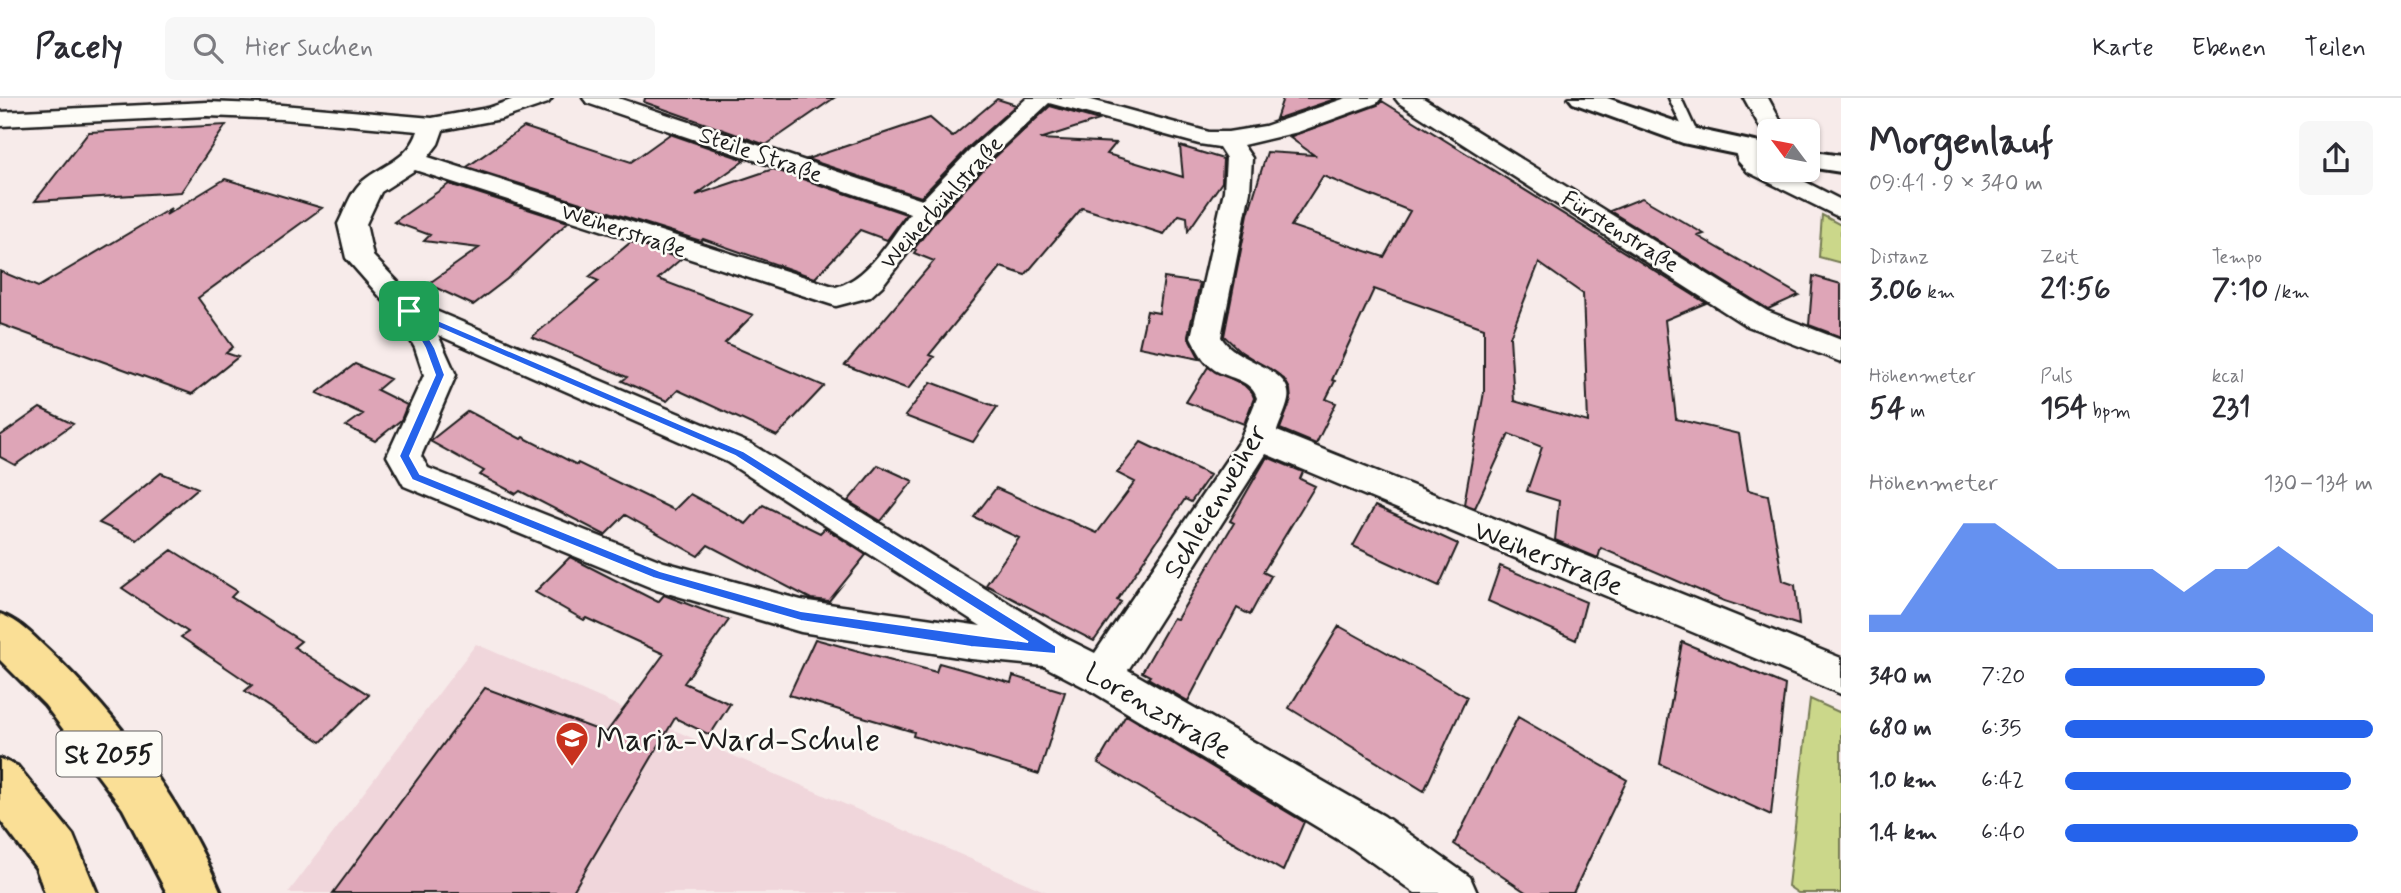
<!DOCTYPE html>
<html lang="de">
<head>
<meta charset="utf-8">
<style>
  body { margin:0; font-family:Mynerve,sans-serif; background:#f7f7f7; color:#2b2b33; height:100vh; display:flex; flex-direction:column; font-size:26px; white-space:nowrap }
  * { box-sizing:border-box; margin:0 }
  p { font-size:23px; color:#7c7c81 }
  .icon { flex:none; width:38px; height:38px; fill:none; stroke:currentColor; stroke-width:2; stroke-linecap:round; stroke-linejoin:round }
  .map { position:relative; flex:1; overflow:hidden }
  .panel { display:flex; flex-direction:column; background:#fff; width:560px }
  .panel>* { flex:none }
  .needle { width:46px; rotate:302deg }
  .fabs { position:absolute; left:1757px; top:21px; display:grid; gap:14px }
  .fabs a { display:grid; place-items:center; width:63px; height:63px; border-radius:10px; background:#fff; box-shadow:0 2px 5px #0004; font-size:35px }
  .pin { position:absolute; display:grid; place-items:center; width:60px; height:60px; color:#fff; margin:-30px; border-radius:14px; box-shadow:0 4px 10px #0006 }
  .round { display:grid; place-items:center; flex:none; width:74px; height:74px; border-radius:10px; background:#f7f7f7 }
  .headline { display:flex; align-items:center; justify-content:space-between; height:119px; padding:0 28px }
  h1 { font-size:38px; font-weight:700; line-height:52px }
  .stats { display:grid; grid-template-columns:repeat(3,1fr); gap:10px; height:119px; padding:7px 28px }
  .stats div { display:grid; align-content:center }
  .stats b { font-size:30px; font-weight:700 }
  .stats small { font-size:19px; font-weight:400 }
  .stats p { font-size:19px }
  .chart { height:196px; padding:14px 28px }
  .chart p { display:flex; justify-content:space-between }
  .chart svg { width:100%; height:126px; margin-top:7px; fill:#2563eb; opacity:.7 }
  ul { padding:0 28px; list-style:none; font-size:23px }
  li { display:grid; grid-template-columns:112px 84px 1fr; align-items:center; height:52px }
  li i { height:18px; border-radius:9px; background:#2563eb }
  header { display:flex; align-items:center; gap:42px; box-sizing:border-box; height:98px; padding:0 35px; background:#fff; border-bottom:2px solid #e1e1e2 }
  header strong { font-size:33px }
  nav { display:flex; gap:38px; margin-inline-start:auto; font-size:24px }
  .search { width:490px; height:63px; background:#f7f7f7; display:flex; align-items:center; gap:18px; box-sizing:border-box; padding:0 24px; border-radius:10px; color:#7c7c81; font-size:26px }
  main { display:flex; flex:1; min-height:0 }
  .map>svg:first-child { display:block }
  .built { fill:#f0d6db }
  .green { fill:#cbd78a; stroke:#747a53; stroke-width:2 }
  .building { fill:#dea5b7; stroke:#1c1c1c; stroke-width:2; fill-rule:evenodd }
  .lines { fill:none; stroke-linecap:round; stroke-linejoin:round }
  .service-casing { stroke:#1c1c1c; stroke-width:5 }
  .minor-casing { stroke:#1c1c1c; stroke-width:5 }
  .tertiary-casing { stroke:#1c1c1c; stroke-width:6 }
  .primary-casing { stroke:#1c1c1c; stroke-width:6 }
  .service { fill:#fdfcf7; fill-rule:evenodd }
  .minor { fill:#fdfcf7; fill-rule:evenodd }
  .tertiary { fill:#fdfcf7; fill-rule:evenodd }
  .primary { fill:#fadf96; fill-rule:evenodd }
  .route { fill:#2563eb; stroke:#fff; stroke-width:2; fill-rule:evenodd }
  .labels { text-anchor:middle; stroke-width:5; stroke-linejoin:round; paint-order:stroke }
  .far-street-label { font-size:23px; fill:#1c1c1c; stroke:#fdfcf7 }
  .shield { fill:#fdfcf7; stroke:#605f5e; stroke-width:2 }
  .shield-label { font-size:26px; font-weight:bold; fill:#1c1c1c }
  .street-label { font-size:28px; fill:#1c1c1c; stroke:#fdfcf7 }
  .near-poi-label { font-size:33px; fill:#1c1c1c; stroke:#fdfcf7; text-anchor:start }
</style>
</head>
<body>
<header>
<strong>Pacely</strong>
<div class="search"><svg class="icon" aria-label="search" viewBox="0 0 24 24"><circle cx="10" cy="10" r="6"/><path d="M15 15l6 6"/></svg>Hier suchen</div>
<nav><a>Karte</a><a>Ebenen</a><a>Teilen</a></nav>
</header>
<main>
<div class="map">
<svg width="1841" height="795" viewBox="0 0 1841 795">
  <rect width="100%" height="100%" fill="#f7ebea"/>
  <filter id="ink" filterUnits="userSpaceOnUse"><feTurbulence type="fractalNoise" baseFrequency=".0143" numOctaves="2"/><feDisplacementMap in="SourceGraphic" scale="14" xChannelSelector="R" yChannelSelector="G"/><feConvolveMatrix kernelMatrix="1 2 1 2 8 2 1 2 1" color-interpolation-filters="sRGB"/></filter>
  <g filter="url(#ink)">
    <path class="built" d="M476 546 1049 795H288Z"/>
    <path class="green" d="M1822 117 1841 127V165L1819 159Z
      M1810 601 1841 615V795H1798L1788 788Z"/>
    <path class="building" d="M645 0H834L766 47 644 4Z
      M1283 0H1338L1276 21Z
      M997 1 1016 7 970 48 921 99 807 61 930 20 952 39Z
      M1382 3 1706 205 1665 222 1676 321 1739 336 1748 392 1768 397 1783 483 1795 487 1799 527 1724 503 1601 450 1598 460 1555 442 1559 403 1527 393 1542 349 1509 336 1475 410 1464 406 1484 294V230L1374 191 1332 282 1335 283 1326 301 1336 305 1316 346 1280 331 1291 302 1290 291 1284 281 1240 253 1224 238 1248 116 1267 54 1314 57 1289 39 1378 7ZM1323 78 1410 113 1384 159 1291 128ZM1539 165 1583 196 1588 324 1514 303 1510 239Z
      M1050 8 1099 22 1040 41 1116 45 1107 56 1183 79 1180 48 1223 61 1222 84 1188 133 1187 119 1179 117 1164 136 1082 110 1025 177 1001 169 929 257 934 259 908 291 845 267 934 163 914 155 916 152 914 151 938 120 992 62Z
      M226 27 181 94 35 103 89 34Z
      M524 29 631 64 670 36 745 62 696 97 773 71 906 116 887 142 860 132 815 180 703 141 701 143 467 69Z
      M225 81 322 110 198 200 233 249 226 255 238 259 192 296 0 226V173L38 189 171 110 166 117Z
      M449 86 568 124 507 181 473 207 428 186 479 150 424 143 430 137 394 124Z
      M1642 100 1704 136 1698 138 1799 197 1768 211 1610 113Z
      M631 144 681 161 658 181 753 217 725 245 824 288 777 338 678 292 667 303 622 283 627 279 532 239 599 183 589 179Z
      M1813 178 1841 186V239L1809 227Z
      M1164 180 1200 185 1188 238 1200 261 1139 249 1147 213 1159 215Z
      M355 266 390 281 377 292 407 307 401 322 375 343 346 328 363 316 317 295Z
      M1208 269 1244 287 1252 295 1254 300 1244 326 1186 304Z
      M931 284 997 309 973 344 905 318Z
      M40 310 73 326 15 367 0 359V338Z
      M468 313 521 341 523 339 577 367 578 365 674 412 690 396 746 426 763 407 820 435 825 430 866 457 829 503 811 501 708 447 698 458 625 417 605 437 520 393 516 396 480 377 484 373 430 343Z
      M1141 344 1210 377 1191 404 1185 401 1117 502 1121 504 1094 543 986 487 1019 440 974 419 996 390 1097 435 1135 384 1117 375Z
      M1267 359 1303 374 1300 381 1315 388 1263 474 1271 478 1250 517 1237 510 1188 603 1148 580 1150 578 1142 574 1173 520 1177 521 1234 425 1230 423Z
      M878 367 913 383 881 423 848 403Z
      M161 375 198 390 137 442 99 425Z
      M1375 408 1458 446 1439 488 1353 448Z
      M172 452 237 493 231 499 301 543 294 549 369 597 321 644 245 593 252 587 181 539 188 534 122 490Z
      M570 459 658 504 664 497 729 522 684 585 730 606 710 637 675 620 572 795H333L485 590 606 635 664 556 586 520 584 522 535 494Z
      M1500 468 1586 504 1576 542 1488 503Z
      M1339 528 1467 599 1424 693 1289 610Z
      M815 541 936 574 939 565 1011 585 1013 578 1065 594 1039 676 913 638 914 634 789 597Z
      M1682 544 1785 587 1771 717 1660 666Z
      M1126 617 1304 724 1283 773 1098 665Z
      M1518 619 1627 682 1573 795H1527L1454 746Z"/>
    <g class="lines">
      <defs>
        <path id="service" d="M1669 0H1681L1699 39 1697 42 1687 39Z"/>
        <path id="minor" d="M517 0H552L548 5 501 21 443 32 438 46 428 59 836 189C869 180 890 141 910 115L587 5 583 0H618L922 102 972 50 1027 0H1084L1209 34H1228L1265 28 1346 0H1381L1377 5 1298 34 1243 47 1252 60 1250 93 1221 239C1235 265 1294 269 1288 302 1286 313 1280 323 1277 333L1841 560V596L1266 356 1128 572 1384 718 1470 779 1477 795H1415L1352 750 1088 591 1044 568 971 561 801 534 657 492 404 388 387 358 424 277 415 250 397 218 346 160 338 126C345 113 351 92 363 83 384 66 409 61 418 33L282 21 207 18 0 28V14L207 4 282 7 432 20 488 10ZM1049 5 1199 46 1219 49 1226 60 1224 93 1191 239C1197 251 1203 264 1215 272 1230 281 1251 281 1257 300L1240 342 1095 555 1065 540 751 346 419 206 373 158 366 126 381 94 415 72 836 208 870 199 882 188 936 118 990 60ZM438 237 727 364 981 528 801 502 664 464 428 370 421 358 456 277Z
          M1395 0H1423L1767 213 1841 242V264L1745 227 1399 5Z
          M1744 0H1768L1786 33H1769V39L1765 38Z
          M1746 44 1755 46 1762 60 1769 65V72H1782L1841 102V120L1748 74 1738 63 1734 51 1737 46Z"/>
        <path id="tertiary" d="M1569 0H1607L1700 32 1769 47V63L1683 45 1573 5Z
          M1808 53 1841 58V74L1808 69Z"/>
        <path id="primary" d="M0 516C20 523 32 537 47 551 117 616 184 706 221 795H167L123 711 45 607 0 562Z
          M0 661 17 668 73 737 97 795H45L36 770 0 722Z"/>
      </defs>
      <use href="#service" class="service-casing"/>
      <use href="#minor" class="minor-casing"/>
      <use href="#tertiary" class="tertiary-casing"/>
      <use href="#primary" class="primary-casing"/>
      <use href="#service" class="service"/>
      <use href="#minor" class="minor"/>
      <use href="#tertiary" class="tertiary"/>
      <use href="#primary" class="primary"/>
    </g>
  </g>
  <path class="route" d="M406 211H412L743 353 1056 548V556L971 549 801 523 653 480 412 382 399 358 435 277 425 250 404 213ZM418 221 735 358 1028 544 801 513 660 473 420 376 410 358 445 277 435 250Z"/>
  <defs>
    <symbol id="school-pin" viewBox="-11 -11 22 30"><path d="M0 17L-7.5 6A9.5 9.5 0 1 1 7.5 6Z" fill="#c8321e" stroke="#fdfcf7"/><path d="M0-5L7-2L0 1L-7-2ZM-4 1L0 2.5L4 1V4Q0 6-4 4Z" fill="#fff"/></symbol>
  </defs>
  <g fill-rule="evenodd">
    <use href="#school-pin" x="553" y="621" width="38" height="52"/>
  </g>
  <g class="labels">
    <g class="far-street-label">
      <text transform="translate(761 56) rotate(19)" y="8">Steile Straße</text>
      <text transform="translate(941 104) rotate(-48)" y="8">Weiherbühlstraße</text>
      <text transform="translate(624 132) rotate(18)" y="8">Weiherstraße</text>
      <text transform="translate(1621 133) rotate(32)" y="8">Fürstenstraße</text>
    </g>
    <rect class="shield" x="56.5" y="633.5" width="105" height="45" rx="5"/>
    <g class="shield-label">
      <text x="109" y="665">St 2055</text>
    </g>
    <g class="street-label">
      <text transform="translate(1214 403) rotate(-59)" y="10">Schleienweiher</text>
      <text transform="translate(1549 459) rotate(22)" y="10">Weiherstraße</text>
      <text transform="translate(1159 612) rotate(30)" y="10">Lorenzstraße</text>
    </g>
    <g class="near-poi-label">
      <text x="596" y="652">Maria-Ward-Schule</text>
    </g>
  </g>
</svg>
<div class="fabs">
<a><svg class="needle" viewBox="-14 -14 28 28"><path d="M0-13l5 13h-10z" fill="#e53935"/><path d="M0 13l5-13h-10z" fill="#7c7c81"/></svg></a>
</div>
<div class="pin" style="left:409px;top:213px;background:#1e9e55"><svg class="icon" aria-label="arrive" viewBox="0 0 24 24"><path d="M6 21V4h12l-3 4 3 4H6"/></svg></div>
</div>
<section class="panel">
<div class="headline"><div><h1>Morgenlauf</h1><p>09:41 · 9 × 340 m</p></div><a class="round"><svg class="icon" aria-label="share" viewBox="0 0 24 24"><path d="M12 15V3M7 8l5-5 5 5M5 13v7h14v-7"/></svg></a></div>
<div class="stats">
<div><p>Distanz</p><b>3.06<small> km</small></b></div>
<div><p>Zeit</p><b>21:56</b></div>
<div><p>Tempo</p><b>7:10<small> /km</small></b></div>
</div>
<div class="stats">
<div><p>Höhenmeter</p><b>54<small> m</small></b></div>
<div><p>Puls</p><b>154<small> bpm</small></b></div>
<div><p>kcal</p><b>231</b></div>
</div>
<div class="chart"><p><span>Höhenmeter</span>130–134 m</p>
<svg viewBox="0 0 160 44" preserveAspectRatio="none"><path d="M0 44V38L10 38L20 22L30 6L40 6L50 14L60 22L70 22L80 22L90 22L100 30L110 22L120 22L130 14L140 22L150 30L160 38V44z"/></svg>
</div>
<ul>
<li><b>340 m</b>7:20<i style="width:65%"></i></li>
<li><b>680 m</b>6:35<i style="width:100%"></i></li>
<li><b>1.0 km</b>6:42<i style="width:93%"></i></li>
<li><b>1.4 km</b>6:40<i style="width:95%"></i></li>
</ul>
</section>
</main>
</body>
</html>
